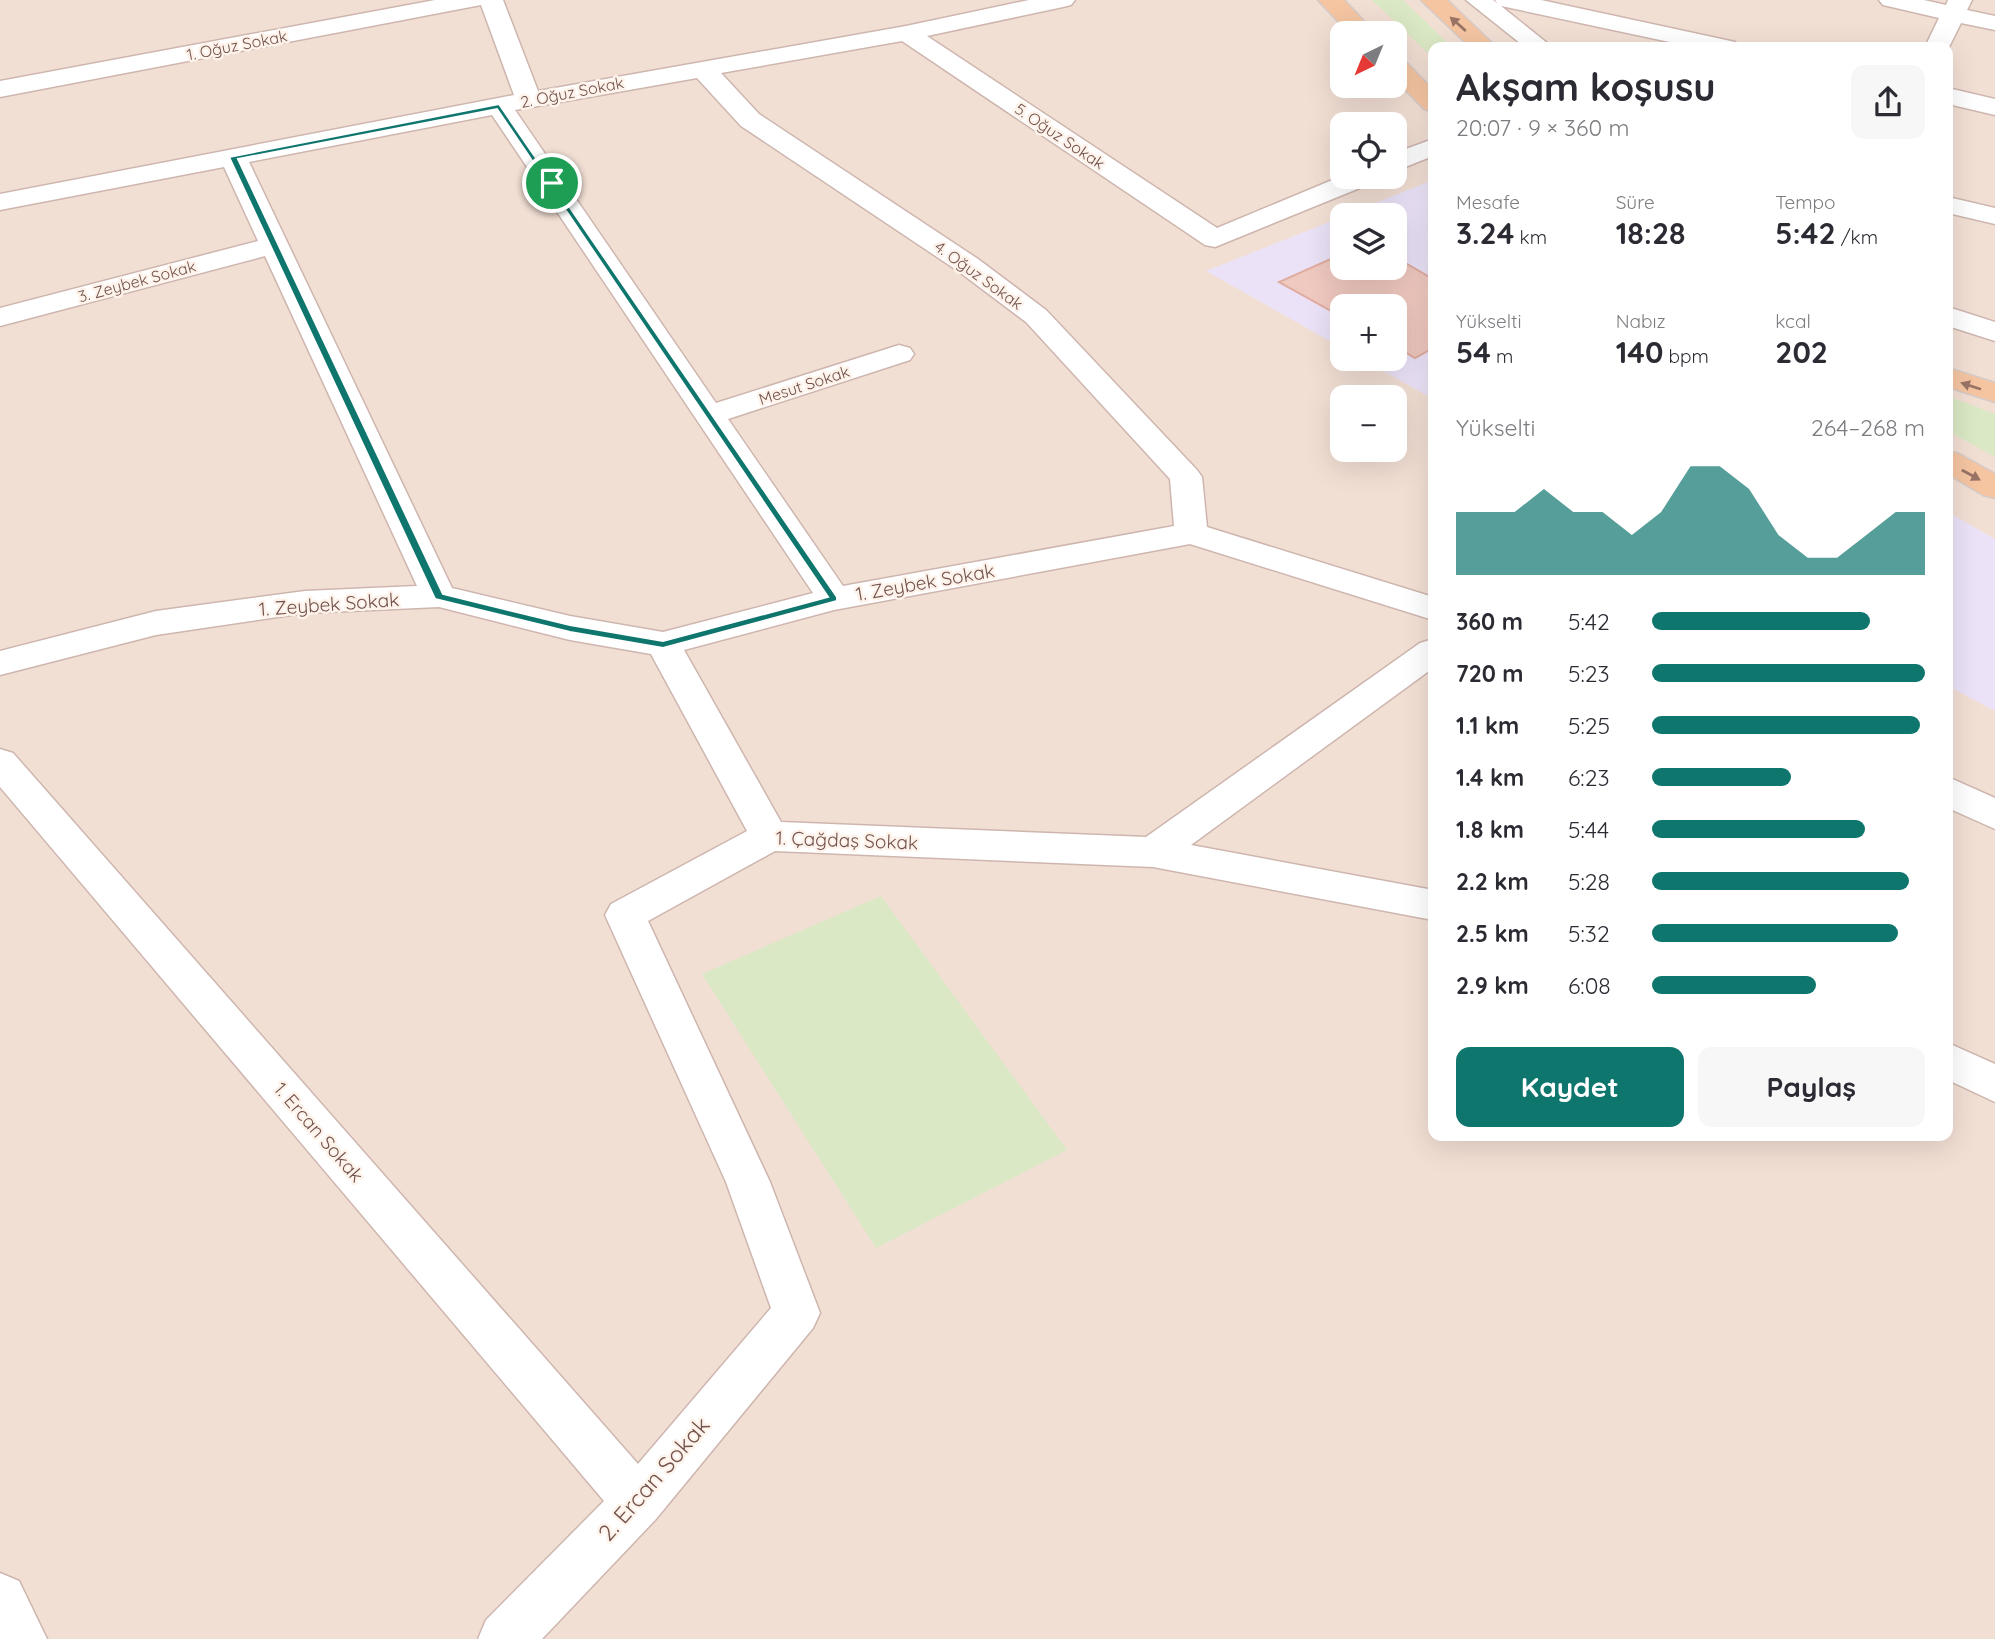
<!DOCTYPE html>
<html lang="tr">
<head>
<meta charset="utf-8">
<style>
  body { margin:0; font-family:Quicksand,sans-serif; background:#f7f7f7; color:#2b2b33; height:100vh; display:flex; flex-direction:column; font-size:26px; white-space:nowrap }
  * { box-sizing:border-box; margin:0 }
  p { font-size:23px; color:#7c7c81 }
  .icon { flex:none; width:38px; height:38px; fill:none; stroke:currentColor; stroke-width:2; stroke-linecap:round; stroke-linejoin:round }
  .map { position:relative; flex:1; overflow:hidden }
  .sheet { position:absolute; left:1428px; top:42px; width:525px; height:1099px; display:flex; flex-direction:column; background:#fff; border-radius:14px; box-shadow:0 7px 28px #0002 }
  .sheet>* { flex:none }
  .needle { width:46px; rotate:223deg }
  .buttons { position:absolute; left:1330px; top:21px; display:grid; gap:14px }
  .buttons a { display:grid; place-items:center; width:77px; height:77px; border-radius:14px; background:#fff; box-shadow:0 7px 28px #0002; font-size:35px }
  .pin { position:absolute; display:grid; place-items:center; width:60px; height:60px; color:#fff; margin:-30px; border:4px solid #fff; border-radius:50%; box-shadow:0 2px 7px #0007 }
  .round { display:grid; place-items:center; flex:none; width:74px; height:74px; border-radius:14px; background:#f7f7f7 }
  .overview { display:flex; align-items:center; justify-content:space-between; height:119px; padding:0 28px }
  h1 { font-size:38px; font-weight:800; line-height:52px }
  .figures { display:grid; grid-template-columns:repeat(3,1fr); gap:10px; height:119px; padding:7px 28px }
  .figures div { display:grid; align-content:center }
  .figures b { font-size:30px; font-weight:800 }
  .figures small { font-size:19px; font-weight:400 }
  .figures p { font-size:19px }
  .chart { height:196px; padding:14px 28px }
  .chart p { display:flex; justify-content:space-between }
  .chart svg { width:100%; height:126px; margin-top:7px; fill:#0f766e; opacity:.7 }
  .button { display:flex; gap:14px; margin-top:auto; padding:14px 28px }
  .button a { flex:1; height:80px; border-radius:14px; background:#0f766e; color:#fff; font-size:28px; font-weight:800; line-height:80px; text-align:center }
  .button a+a { background:#f7f7f7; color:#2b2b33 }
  ul { padding:0 28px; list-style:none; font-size:23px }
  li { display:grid; grid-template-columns:112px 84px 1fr; align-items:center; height:52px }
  li i { height:18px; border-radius:9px; background:#0f766e }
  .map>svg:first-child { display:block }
  .residential { fill:#f2dfd4; fill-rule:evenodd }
  .education { fill:#ebe2f7 }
  .green { fill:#dae8c5 }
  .building { fill:#efc8bf; stroke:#e0aca0; stroke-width:2 }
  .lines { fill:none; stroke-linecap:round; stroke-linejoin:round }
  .minor-casing { stroke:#ceb6af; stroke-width:3 }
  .major-casing { stroke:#d5cbc9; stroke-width:3 }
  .minor { fill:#fff; fill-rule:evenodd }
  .major { fill:#f5c5a2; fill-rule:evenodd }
  .oneway { fill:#997466 }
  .route { fill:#0f766e; stroke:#fff; stroke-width:2; fill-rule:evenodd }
  .labels { text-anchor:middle; stroke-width:5; stroke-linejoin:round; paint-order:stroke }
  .far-street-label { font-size:16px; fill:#72524c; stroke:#fef3eb }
  .street-label { font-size:19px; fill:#72524c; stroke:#fef3eb }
  .near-street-label { font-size:23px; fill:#72524c; stroke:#fef3eb }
</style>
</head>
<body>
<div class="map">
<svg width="1995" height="1639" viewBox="0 0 1995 1639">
  <rect width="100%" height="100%" fill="#fbeee5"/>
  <path class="residential" d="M0 0H1995V1639H0ZM1342 33H1395V86H1342ZM1433 47H1948V1136H1433ZM1342 124H1395V177H1342ZM1342 215H1395V268H1342ZM1342 306H1395V359H1342ZM1342 397H1395V450H1342Z"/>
  <path class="education" d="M1433 180V399L1362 359H1395V306H1342V348L1206 271 1342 217V268H1395V215H1345Z
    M1948 512 1995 539V711L1948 686Z"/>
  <path class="green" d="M1372 0H1403L1452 47H1433V58Z
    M1948 396 1995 414V457L1948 431Z
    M881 896 1067 1150 876 1248 702 974Z"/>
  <path class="building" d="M1342 254V268H1395V257L1433 279V348L1415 358 1395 346V306H1342V317L1279 282Z"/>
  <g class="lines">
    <defs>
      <path id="minor" d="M435 0H503L538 91 906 26 1029 0H1075L1071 5 1063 7 927 36 1217 228 1342 176 1375 177 1372 183 1215 247 1205 245 902 41 721 73 759 114 978 259 1046 310 1197 470 1202 477 1207 527 1433 597V620L1190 544 834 610 684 650 781 822 1146 837 1420 643 1433 639V668L1191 845 1433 890V920L1153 867 775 851 648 921 770 1182 820 1313 813 1328 656 1519 542 1639H478L486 1620 604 1501 0 787V749L13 753 638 1464 771 1308 726 1182 605 915 611 904 747 831 651 654 570 640 439 607 305 613 156 635 0 675V651L156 611 305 591 417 586 265 256 0 326V308L258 241 224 167 0 210V194L514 95 481 5 0 97V81ZM697 78 741 126 958 271 1026 322 1170 479 1174 526 843 586 728 419 910 360 914 354 910 348 899 345 716 403 515 110ZM492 115 813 593 663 632 570 616 452 588 249 162Z
        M1466 0H1493L1497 3 1495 0H1541L1726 40 1735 42 1738 47H1693L1501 6 1552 47H1525Z
        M1879 0H1924L1946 5 1948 0H1972L1967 10 1995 16V30L1961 23 1948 49 1925 47 1939 18 1883 5Z
        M1948 88 1995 99V115L1948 104Z
        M1433 139V156L1395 171V153Z
        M1948 197 1995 208V224L1948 213Z
        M1948 307 1995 322V341L1948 326Z
        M1948 777 1995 798V829L1948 808Z
        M1948 1043 1995 1064V1102L1948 1080Z
        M0 1573 19 1581 47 1639H0Z"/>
      <path id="major" d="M1318 0H1344L1375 33H1349Z
        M1421 0H1447L1496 47H1470Z
        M1395 57 1404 60 1433 90V112L1424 109 1395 79Z
        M1948 368 1995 383V402L1948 387Z
        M1948 451 1959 454 1995 474V498L1983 495 1948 474Z"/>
    </defs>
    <use href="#minor" class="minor-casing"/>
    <use href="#major" class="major-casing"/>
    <use href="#minor" class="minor"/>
    <use href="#major" class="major"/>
  </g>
  <defs><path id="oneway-solid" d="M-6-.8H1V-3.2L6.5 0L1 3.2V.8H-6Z" transform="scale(1.75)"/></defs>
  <g class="oneway">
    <use href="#oneway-solid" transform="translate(1458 24) rotate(-138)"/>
    <use href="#oneway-solid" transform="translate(1971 386) rotate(-162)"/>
    <use href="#oneway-solid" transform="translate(1971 475) rotate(29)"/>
  </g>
  <path class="route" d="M499 104 837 597V601L663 648 570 632 435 599 229 157ZM497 109 828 597 663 641 570 625 443 594 238 159Z"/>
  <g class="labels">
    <g class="far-street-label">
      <text transform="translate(237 45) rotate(-11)" y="6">1. Oğuz Sokak</text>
      <text transform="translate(572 92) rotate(-11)" y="6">2. Oğuz Sokak</text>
      <text transform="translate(1060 136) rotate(34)" y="6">5. Oğuz Sokak</text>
      <text transform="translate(979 275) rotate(36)" y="6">4. Oğuz Sokak</text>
      <text transform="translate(137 281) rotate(-15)" y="6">3. Zeybek Sokak</text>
      <text transform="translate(804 385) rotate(-18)" y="6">Mesut Sokak</text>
    </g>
    <g class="street-label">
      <text transform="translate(925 582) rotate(-10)" y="7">1. Zeybek Sokak</text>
      <text transform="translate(329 604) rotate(-4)" y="7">1. Zeybek Sokak</text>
      <text transform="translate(847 840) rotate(2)" y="7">1. Çağdaş Sokak</text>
      <text transform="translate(319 1132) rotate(49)" y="7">1. Ercan Sokak</text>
    </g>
    <g class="near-street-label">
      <text transform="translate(654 1479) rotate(-49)" y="8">2. Ercan Sokak</text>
    </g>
  </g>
</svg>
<div class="buttons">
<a><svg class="needle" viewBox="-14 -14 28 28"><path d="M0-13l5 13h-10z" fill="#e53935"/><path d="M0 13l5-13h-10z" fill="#7c7c81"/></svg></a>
<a><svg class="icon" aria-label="locate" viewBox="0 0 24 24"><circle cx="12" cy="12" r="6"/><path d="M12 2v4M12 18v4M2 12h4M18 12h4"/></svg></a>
<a><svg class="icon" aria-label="layers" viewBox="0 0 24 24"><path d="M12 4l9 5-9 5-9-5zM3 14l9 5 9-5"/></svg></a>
<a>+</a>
<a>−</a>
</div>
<div class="pin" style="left:552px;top:183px;background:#1e9e55"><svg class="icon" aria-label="arrive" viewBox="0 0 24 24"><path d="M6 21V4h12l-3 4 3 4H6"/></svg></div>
<section class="sheet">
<div class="overview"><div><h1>Akşam koşusu</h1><p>20:07 · 9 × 360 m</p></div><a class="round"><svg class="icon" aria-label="share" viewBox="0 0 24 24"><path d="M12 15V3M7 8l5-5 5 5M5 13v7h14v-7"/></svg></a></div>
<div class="figures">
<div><p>Mesafe</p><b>3.24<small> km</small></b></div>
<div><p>Süre</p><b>18:28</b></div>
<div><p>Tempo</p><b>5:42<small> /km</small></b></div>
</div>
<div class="figures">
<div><p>Yükselti</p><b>54<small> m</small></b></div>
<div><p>Nabız</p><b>140<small> bpm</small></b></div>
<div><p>kcal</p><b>202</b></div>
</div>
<div class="chart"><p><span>Yükselti</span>264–268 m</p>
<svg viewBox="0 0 160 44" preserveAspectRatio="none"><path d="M0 44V22L10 22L20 22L30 14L40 22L50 22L60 30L70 22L80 6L90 6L100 14L110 30L120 38L130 38L140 30L150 22L160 22V44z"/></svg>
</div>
<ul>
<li><b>360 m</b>5:42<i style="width:80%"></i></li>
<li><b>720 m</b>5:23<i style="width:100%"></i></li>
<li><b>1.1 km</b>5:25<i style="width:98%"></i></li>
<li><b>1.4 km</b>6:23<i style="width:51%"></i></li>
<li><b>1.8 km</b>5:44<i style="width:78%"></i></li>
<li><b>2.2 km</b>5:28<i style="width:94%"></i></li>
<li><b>2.5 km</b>5:32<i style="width:90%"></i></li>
<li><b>2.9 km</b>6:08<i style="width:60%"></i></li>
</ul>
<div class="button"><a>Kaydet</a><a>Paylaş</a></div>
</section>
</div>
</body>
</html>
